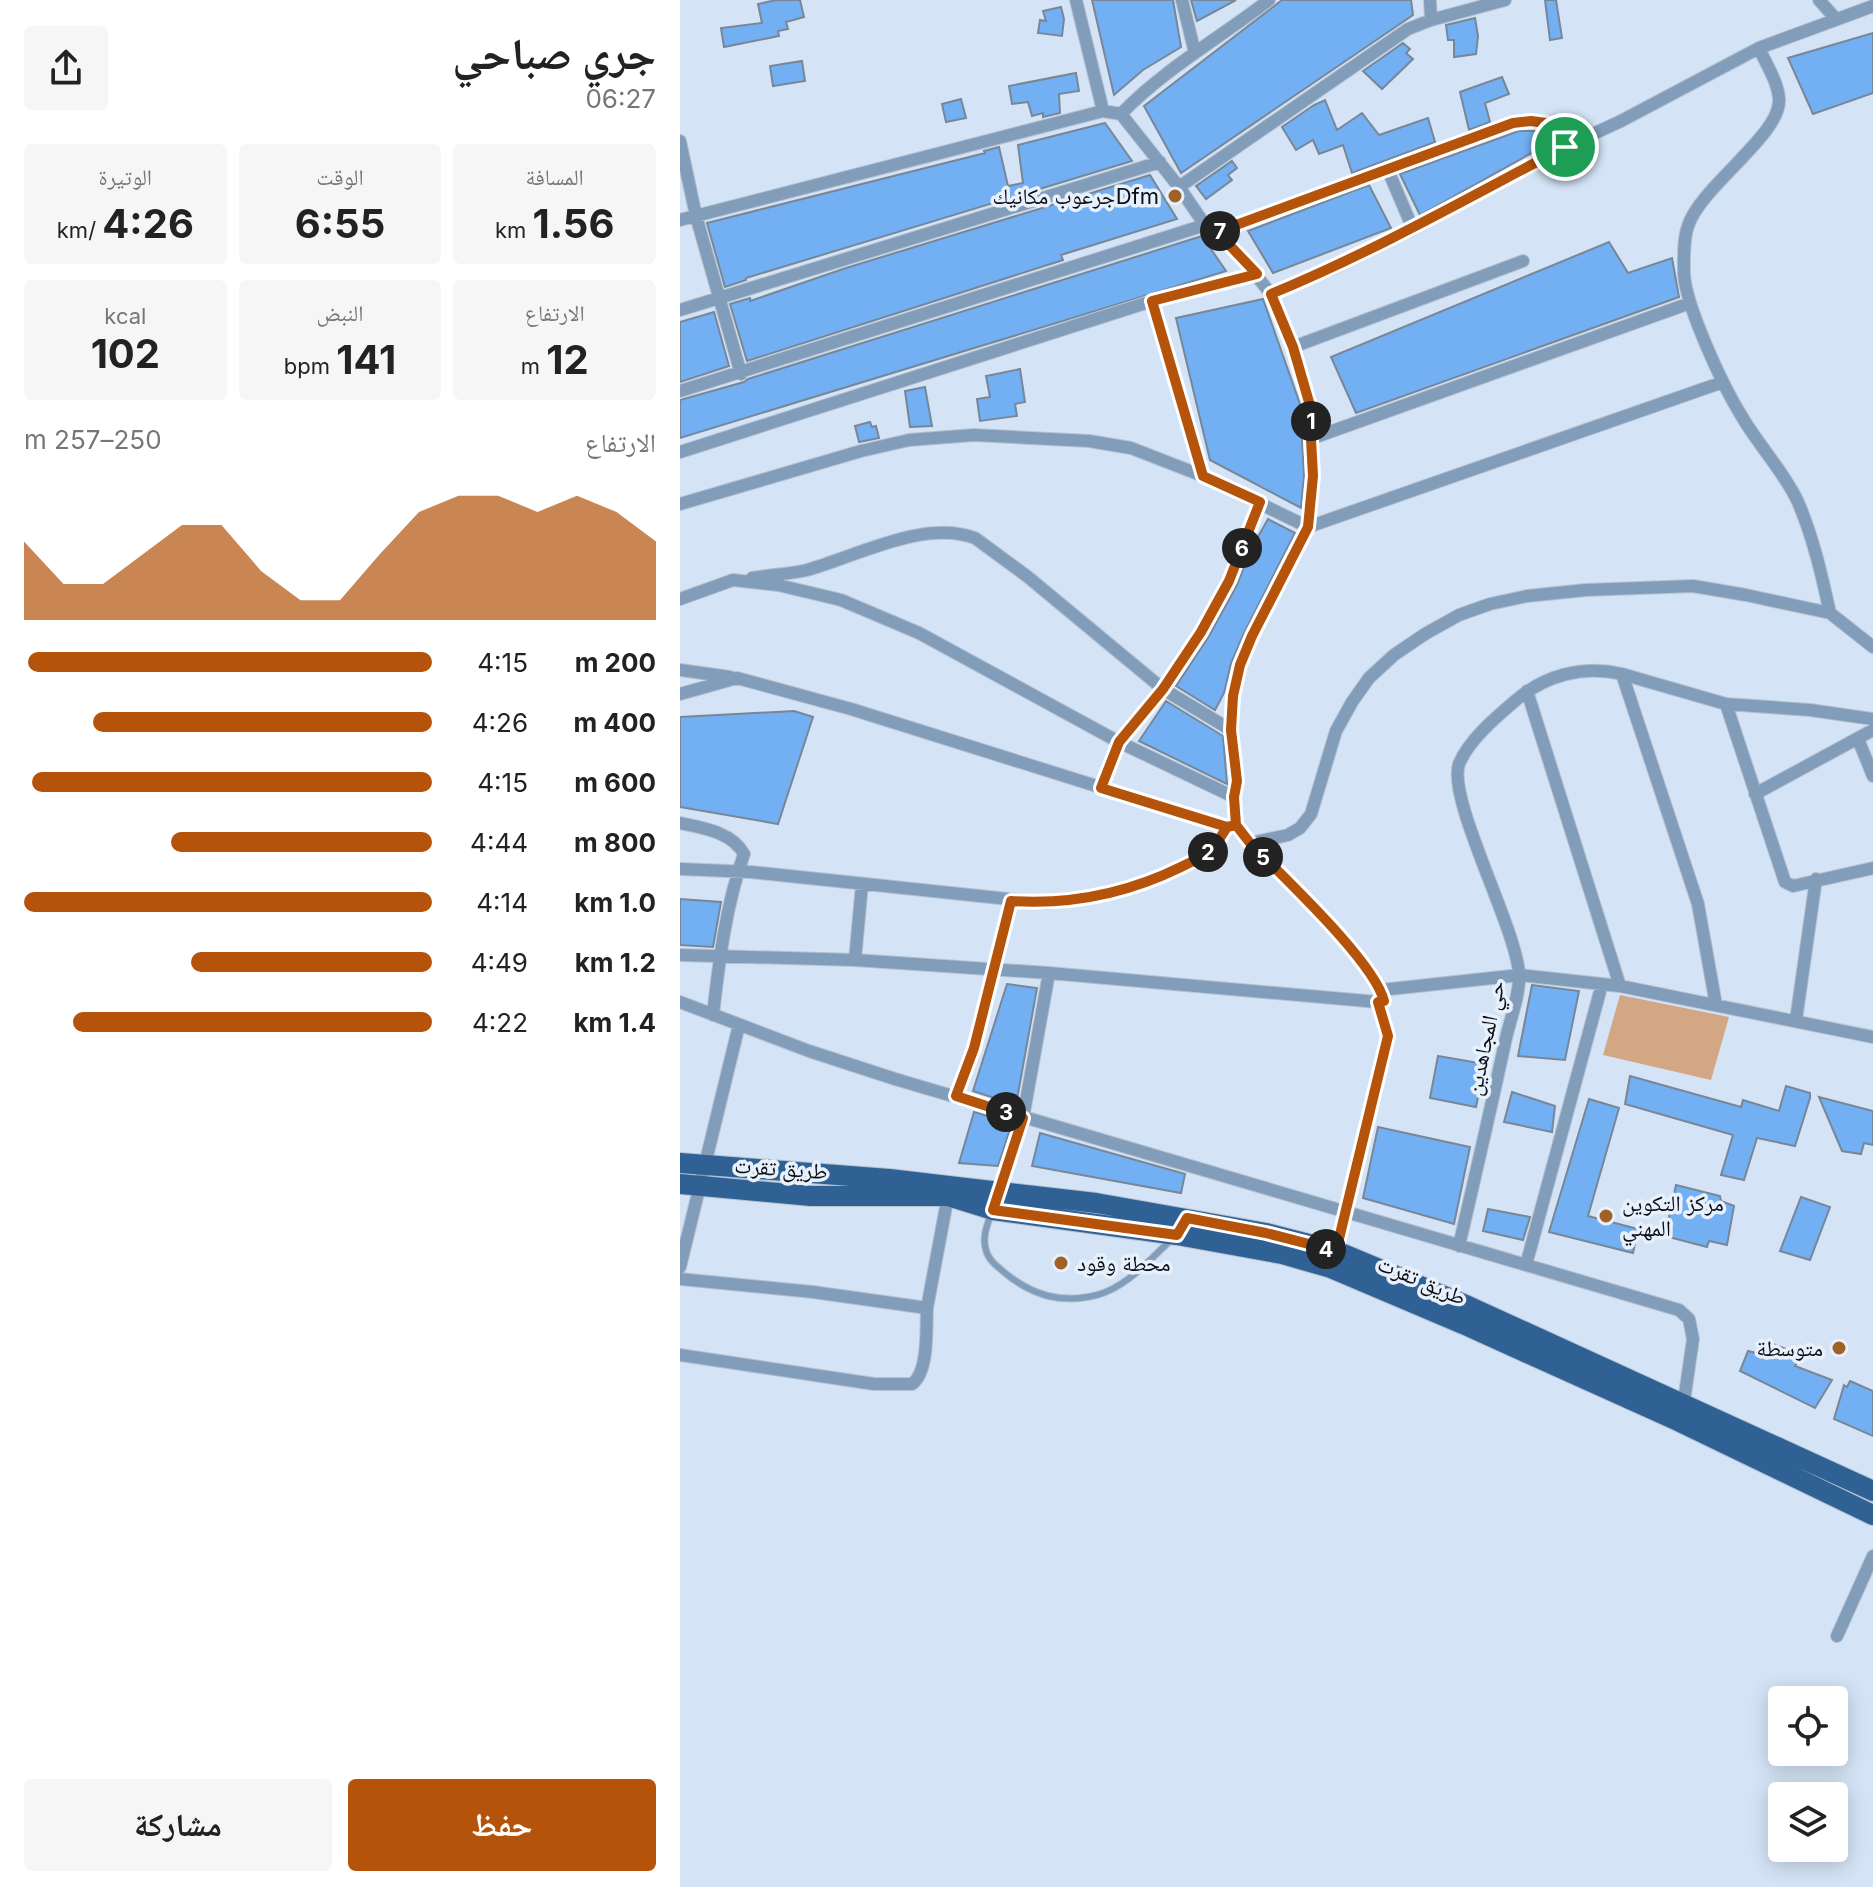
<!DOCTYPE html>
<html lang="ar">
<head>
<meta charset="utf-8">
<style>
  body { margin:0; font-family:Inter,"Noto Naskh Arabic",sans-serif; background:#f6f6f6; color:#222; direction:rtl; height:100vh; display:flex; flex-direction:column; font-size:30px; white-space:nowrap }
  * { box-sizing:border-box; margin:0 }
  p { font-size:26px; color:#767676 }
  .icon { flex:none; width:44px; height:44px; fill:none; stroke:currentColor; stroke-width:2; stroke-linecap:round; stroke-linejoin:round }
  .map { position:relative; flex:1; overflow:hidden; direction:ltr }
  .sheet { display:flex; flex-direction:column; background:#fff; width:680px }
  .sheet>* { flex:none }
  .tools { position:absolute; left:1088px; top:1686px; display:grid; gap:16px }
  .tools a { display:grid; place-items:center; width:80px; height:80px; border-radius:8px; background:#fff; box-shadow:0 4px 20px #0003; font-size:40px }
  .pin { position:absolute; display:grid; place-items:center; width:68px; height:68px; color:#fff; margin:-34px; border:4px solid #fff; border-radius:50%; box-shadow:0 2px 8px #0007 }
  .km { position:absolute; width:40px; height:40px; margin:-20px; border-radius:50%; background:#222; color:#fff; font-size:22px; line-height:40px; text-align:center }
  .round { display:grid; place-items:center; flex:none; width:84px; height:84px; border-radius:8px; background:#f6f6f6 }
  .headline { display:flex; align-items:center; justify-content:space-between; height:136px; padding:0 24px }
  h1 { font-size:44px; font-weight:700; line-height:60px }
  .figures { display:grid; grid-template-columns:repeat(3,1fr); gap:12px; height:136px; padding:8px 24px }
  .figures div { display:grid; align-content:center; border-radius:8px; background:#f6f6f6; text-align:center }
  .figures b { font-size:40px; font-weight:700 }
  .figures small { font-size:22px; font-weight:400 }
  .figures p { font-size:22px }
  .chart { height:224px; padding:16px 24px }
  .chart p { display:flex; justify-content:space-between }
  .chart svg { width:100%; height:144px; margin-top:8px; fill:#b45309; opacity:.7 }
  .primary-button { display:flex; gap:16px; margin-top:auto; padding:16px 24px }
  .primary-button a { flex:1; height:92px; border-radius:8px; background:#b45309; color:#fff; font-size:32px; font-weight:700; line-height:92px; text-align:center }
  .primary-button a+a { background:#f6f6f6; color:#222 }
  ul { padding:0 24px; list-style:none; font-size:26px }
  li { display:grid; grid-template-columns:128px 96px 1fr; align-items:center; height:60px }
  li i { height:20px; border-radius:10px; background:#b45309 }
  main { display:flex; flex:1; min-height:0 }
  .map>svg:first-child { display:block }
  .green { fill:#d3a783 }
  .building { fill:#72b0f3; stroke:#788797; stroke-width:2 }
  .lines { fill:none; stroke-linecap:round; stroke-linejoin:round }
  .service-casing { stroke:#b4c2d2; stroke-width:8 }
  .minor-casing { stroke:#b4c2d2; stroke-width:14 }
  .primary-casing { stroke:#b4c2d2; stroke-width:22 }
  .service { stroke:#829dba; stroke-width:6 }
  .minor { stroke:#829dba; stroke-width:12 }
  .primary { stroke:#306195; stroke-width:20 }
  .route-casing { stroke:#fff; stroke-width:16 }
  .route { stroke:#b45309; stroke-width:10 }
  .poi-dot { fill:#9f6126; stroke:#e7f0fb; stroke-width:3 }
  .labels { text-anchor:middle; stroke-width:7; stroke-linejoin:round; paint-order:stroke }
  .poi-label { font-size:22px; fill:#090e14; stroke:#e7f0fb; text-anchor:end }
  .street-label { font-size:22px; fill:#090e14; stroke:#e7f0fb }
</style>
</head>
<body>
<main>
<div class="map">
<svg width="1193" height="1887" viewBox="0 0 1193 1887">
  <rect width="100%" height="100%" fill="#d4e4f6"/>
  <path class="green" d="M940 995 1049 1017 1031 1080 923 1055Z"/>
  <path class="building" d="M96 0H120L124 17 106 22 108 29 98 31 99 36 44 47 41 28 82 23 78 4Z
    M412 0H493L501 47 463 70 434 95Z
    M511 0H556L517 21Z
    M602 0H731L733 15 501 173 464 106Z
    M865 0H876L882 38 870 40Z
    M381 7 384 19 382 36 358 33 360 20 366 21 363 11Z
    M795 18 798 36 796 54 774 57V40H768L766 25Z
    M1193 33V93L1133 114 1108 58Z
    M723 43 730 49 726 53 733 59 702 89 683 71Z
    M122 61 125 81 93 86 90 66Z
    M396 73 399 91 379 94 380 113 363 117V113L352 116 348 102 332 104 329 86Z
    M822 77 829 94 805 103 810 122 789 130 780 92Z
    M281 99 286 118 266 122 262 104Z
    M645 100 657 130 682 113 699 135 748 118 755 142 672 173 663 145 639 154 633 140 616 150 602 127 634 105Z
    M425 123 452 161 66 278V280L45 287 27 223 305 153 304 151 319 147 328 186 343 183 338 145Z
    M839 131H855L866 145 740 215 720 174Z
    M552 161 557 168 548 175 552 180 526 199 516 186Z
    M470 175 497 219 381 255 383 260 67 361 50 304 70 298V301L166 268Z
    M689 185 711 228 593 273 568 231Z
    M522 236 546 271 0 438V400L64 382 68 379Z
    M929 242 948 273 992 258 999 297 676 413 651 357Z
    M583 299 620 404 624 476 621 508 530 460 496 318Z
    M34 312 49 366 0 382V322Z
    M340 369 345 402 335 404 337 416 300 421 297 399 310 397 306 376Z
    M245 387 252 426 230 427 225 391Z
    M190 422 192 427 196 426 199 438 179 442 175 426Z
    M588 519 615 533 564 633 551 663 544 693 535 710 496 686 529 636 557 585 571 549Z
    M486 701 543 736 547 784 459 741Z
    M114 711 133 717 98 824 0 807V717Z
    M0 899 41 902 33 947 0 945Z
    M327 984 357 988 336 1105 293 1091Z
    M852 985 899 991 885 1060 838 1056Z
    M758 1056 805 1064 796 1107 750 1098Z
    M950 1076 1061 1107 1063 1100 1099 1111 1106 1086 1130 1093V1098L1115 1146 1077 1138 1064 1180 1041 1175 1053 1135 945 1104Z
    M832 1092 875 1106 872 1132 824 1122Z
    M1139 1097 1193 1111V1145L1184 1143 1181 1154 1162 1151Z
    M909 1099 939 1108 908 1216 958 1229 953 1253 869 1232Z
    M294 1112 332 1123 318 1166 279 1163Z
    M698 1127 790 1147 774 1224 683 1198Z
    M360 1133 505 1174 501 1193 352 1166Z
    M996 1185 1040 1196 1041 1201 1054 1206 1047 1245 1029 1241 1027 1247 985 1236Z
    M1121 1197 1150 1207 1130 1260 1100 1251Z
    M808 1209 850 1217 843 1240 803 1231Z
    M1083 1340 1121 1355 1115 1366 1152 1380 1135 1408 1060 1371 1068 1351 1076 1353Z
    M1170 1381 1193 1391V1436L1154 1419 1164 1385 1167 1387Z"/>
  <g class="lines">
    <defs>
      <path id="service" d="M311 1214C307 1225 302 1238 306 1250 308 1260 317 1266 325 1273 353 1296 382 1304 417 1295 447 1287 469 1260 491 1240"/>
      <path id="minor" d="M396 0 423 111
        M502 0 515 53
        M750 0 751 20
        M1139 0 1156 19
        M1079 48C1086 64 1098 82 1099 99 1102 134 1020 187 1008 226 1003 240 1004 259 1004 274 1006 307 1043 386 1061 415 1078 445 1103 470 1118 502 1133 537 1142 576 1150 613
        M441 114 499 187 525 225 555 249 591 294 613 347 629 402 633 476 628 527 572 636 560 665 553 696 551 730 557 781 554 797 556 825 570 843C602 877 693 960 704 1001L698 1002
        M0 141 16 216 61 374
        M707 168 733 229
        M499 187 728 29 751 20 825 0
        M0 220 423 111 441 114C483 70 541 37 589 0
        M537 232 833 123 851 121 866 123 885 147
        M591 294 654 268 733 229 885 147 941 121 1079 48 1193 6
        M472 301 523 476
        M0 310 480 162
        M613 347 843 261
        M0 391 525 225
        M633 438 1010 303
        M0 452 472 301 577 274
        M0 504 181 451 229 440 294 435 409 441 451 448 523 476 628 527 1043 382
        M72 578C90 575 109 574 127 570 177 556 244 519 295 538L348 577 483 689 551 730
        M0 599 53 580 98 585 161 600 239 633 439 742 554 797
        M0 670 50 677
        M942 674 1018 904 1036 1005
        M847 691 940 986
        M0 694 57 678 171 709 547 827 556 825
        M1046 704 1105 882 1113 886 1193 868
        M1178 739 1193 776
        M421 788 439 742 483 689 521 632 549 581 580 502
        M1075 794 1193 730
        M0 823C23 828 52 832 64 854 46 905 39 961 33 1015
        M570 843 608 835 620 828 631 814 656 731 672 702 689 678 714 655 745 634 779 615 810 604 847 596 906 590 1013 586 1066 595 1150 613 1193 647
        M0 869 71 872 367 903C414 898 458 888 500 867 511 862 524 857 533 848 539 843 542 834 547 827
        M0 955 175 960 369 973 698 1002
        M175 960 182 884
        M701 990 840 975 940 986 1193 1037
        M0 1002 129 1051 215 1079 999 1310 1009 1319 1013 1339 1003 1408
        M1116 1020 1136 879
        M276 1096 294 1048 331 901
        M318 1196 343 1118 369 973
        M779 1246C795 1177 811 1108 826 1038 830 1021 841 990 839 973 835 925 767 799 779 764 788 741 816 717 835 701 865 675 903 665 942 674L1046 704 1130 710 1193 719
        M655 1255 708 1036 698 1002
        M846 1265 922 984
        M0 1267 59 1025
        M0 1279 133 1292 247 1308 268 1196
        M0 1355 194 1384H232C249 1372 246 1328 247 1308
        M1157 1636 1193 1556"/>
      <path id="primary" d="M0 1163 209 1179 416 1203 586 1233 656 1251 788 1306 1193 1491
        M0 1184 131 1196H268L313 1210 497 1235 602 1254 651 1268 783 1324 998 1421 1193 1515"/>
    </defs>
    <use href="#service" class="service-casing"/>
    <use href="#minor" class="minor-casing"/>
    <use href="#primary" class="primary-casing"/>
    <use href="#service" class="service"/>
    <use href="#minor" class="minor"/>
    <use href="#primary" class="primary"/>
  </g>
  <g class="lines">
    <defs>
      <path id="route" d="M885 147C788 198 693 252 591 294L613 347 629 402 633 476 628 527 572 636 560 665 553 696 551 730 557 781 554 797 556 825 547 827C542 834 538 843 533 848 524 857 511 862 501 867 446 894 391 905 331 901L294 1048 276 1096 343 1118 313 1210 497 1235 507 1218 586 1233 656 1251 708 1036 698 1002 704 1001C694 961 602 876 570 843L556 825 547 827 421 788 439 742 483 689 521 632 549 581 580 502 523 476 472 301 577 274 537 232 833 123 851 121 866 123 885 147"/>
    </defs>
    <use href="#route" class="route-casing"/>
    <use href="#route" class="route"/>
  </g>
  <g class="poi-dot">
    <circle cx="495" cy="196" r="8"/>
    <circle cx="926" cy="1216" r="8"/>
    <circle cx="381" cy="1263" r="8"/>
    <circle cx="1159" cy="1348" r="8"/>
  </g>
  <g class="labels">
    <g class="poi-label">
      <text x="479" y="204">جرعوب مكانيكDfm</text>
      <text x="942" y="1211" text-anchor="start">مركز التكوين<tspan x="942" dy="25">المهني</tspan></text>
      <text x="397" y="1271" text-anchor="start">محطة وقود</text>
      <text x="1143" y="1356">متوسطة</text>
    </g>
    <g class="street-label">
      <text transform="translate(805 1038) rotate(-78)" y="8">حي المجاهدين</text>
      <text transform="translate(101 1168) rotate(4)" y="8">طريق تقرت</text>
      <text transform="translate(742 1280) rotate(23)" y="8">طريق تقرت</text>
    </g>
  </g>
</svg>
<div class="tools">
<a><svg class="icon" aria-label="locate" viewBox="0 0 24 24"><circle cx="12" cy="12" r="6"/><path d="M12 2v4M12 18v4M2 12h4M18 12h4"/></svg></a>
<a><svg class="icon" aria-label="layers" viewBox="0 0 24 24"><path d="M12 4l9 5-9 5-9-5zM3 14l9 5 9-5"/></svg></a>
</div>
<div class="pin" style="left:885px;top:147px;background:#1e9e55"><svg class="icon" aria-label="arrive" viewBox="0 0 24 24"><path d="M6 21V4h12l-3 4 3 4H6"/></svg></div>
<b class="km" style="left:631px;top:421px">1</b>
<b class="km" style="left:528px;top:852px">2</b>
<b class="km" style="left:326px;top:1112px">3</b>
<b class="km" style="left:646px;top:1249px">4</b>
<b class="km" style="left:583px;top:857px">5</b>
<b class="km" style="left:562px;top:548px">6</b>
<b class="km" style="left:540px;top:231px">7</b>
</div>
<section class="sheet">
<div class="headline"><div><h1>جري صباحي</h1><p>06:27</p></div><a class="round"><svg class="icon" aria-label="share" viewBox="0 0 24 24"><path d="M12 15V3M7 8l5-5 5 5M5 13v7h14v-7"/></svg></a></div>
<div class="figures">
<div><p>المسافة</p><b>1.56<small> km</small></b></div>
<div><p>الوقت</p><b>6:55</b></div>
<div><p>الوتيرة</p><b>4:26<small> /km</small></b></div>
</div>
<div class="figures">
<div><p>الارتفاع</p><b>12<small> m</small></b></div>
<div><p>النبض</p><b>141<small> bpm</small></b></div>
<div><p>kcal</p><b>102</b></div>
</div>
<div class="chart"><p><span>الارتفاع</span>250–257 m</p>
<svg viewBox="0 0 160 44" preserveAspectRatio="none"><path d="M0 44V20L10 33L20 33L30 24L40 15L50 15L60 29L70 38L80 38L90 24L100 11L110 6L120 6L130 11L140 6L150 11L160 20V44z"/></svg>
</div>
<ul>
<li><b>200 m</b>4:15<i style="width:99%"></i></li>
<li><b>400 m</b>4:26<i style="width:83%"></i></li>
<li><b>600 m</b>4:15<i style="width:98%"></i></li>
<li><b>800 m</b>4:44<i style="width:64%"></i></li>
<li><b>1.0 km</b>4:14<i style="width:100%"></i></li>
<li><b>1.2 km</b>4:49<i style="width:59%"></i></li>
<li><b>1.4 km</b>4:22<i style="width:88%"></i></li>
</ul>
<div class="primary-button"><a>حفظ</a><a>مشاركة</a></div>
</section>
</main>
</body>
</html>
